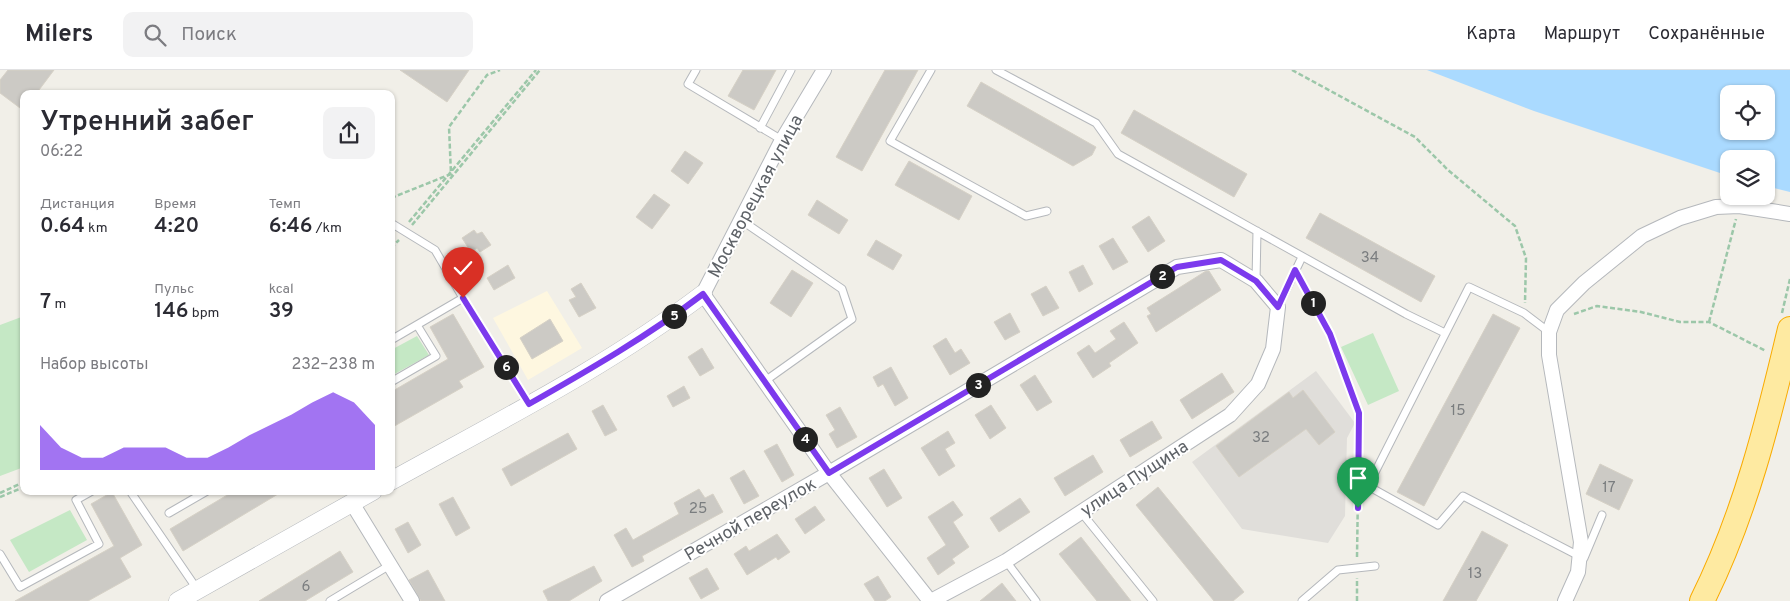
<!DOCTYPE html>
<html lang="ru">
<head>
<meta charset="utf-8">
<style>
  body { margin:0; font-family:Overpass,sans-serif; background:#f2f2f3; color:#2b2b33; height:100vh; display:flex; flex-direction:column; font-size:19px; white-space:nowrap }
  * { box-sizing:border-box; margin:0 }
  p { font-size:16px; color:#7c7c81 }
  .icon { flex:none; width:28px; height:28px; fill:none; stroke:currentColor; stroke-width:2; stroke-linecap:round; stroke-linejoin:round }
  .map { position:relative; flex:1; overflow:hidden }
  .drawer { position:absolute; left:20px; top:20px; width:375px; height:405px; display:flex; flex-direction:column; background:#fff; border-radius:10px; box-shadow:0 1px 4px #0004 }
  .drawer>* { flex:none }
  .tools { position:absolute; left:1720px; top:15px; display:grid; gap:10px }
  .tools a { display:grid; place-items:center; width:55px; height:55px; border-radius:10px; background:#fff; box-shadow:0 1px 4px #0004; font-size:25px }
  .pin { position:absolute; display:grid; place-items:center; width:42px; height:42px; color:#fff; margin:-51px -21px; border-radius:50% 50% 50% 0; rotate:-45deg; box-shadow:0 0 5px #0007 }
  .pin .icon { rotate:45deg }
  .km { position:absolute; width:25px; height:25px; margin:-12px; border-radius:50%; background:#222; color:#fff; font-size:14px; line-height:25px; text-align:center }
  .round { display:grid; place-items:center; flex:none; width:52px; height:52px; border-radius:10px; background:#f2f2f3 }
  .summary { display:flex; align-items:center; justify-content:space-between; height:85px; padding:0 20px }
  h1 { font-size:28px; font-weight:600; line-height:38px }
  .stats { display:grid; grid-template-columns:repeat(3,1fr); gap:8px; height:85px; padding:5px 20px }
  .stats div { display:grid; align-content:center }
  .stats b { font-size:21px; font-weight:600 }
  .stats small { font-size:14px; font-weight:400 }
  .stats p { font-size:14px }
  .chart { height:140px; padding:10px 20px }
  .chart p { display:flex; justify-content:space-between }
  .chart svg { width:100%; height:90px; margin-top:5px; fill:#7c3aed; opacity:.7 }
  header { display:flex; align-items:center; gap:30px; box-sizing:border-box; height:70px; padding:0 25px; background:#fff; border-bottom:1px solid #e1e1e2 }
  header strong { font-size:24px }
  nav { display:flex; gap:28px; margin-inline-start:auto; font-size:18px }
  .search { width:350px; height:45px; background:#f2f2f3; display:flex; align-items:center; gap:12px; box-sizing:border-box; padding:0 18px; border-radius:10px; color:#7c7c81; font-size:19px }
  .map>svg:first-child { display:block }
  .commercial { fill:#fef7e0 }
  .industrial { fill:#e0deda }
  .green { fill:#c5e8c5 }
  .water { fill:#aadaff; fill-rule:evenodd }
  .building { fill:#cccac5; stroke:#d6d1c6 }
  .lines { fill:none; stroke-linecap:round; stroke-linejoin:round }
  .service-casing { stroke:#b5b8bc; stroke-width:9 }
  .minor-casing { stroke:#b5b8bc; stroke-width:16 }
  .tertiary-casing { stroke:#b5b8bc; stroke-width:19 }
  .trunk-casing { stroke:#f9ab00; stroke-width:26 }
  .path { stroke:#9cc7a9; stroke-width:2.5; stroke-dasharray:5 2.5; stroke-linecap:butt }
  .service { stroke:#fff; stroke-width:7 }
  .minor { stroke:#fff; stroke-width:14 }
  .tertiary { stroke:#fff; stroke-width:18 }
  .trunk { stroke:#feeaa1; stroke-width:24 }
  .route-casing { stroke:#fff; stroke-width:10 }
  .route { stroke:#7c3aed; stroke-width:6 }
  .labels { text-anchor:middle; stroke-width:4; stroke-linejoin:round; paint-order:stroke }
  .number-label { font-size:15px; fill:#7a7d7f }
  .street-label { font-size:18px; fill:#5f6368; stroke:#fff }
</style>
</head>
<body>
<header>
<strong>Milers</strong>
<div class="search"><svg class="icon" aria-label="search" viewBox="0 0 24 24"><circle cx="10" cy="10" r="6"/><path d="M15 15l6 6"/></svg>Поиск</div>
<nav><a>Карта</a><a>Маршрут</a><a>Сохранённые</a></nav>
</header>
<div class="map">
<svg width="1790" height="531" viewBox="0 0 1790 531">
  <rect width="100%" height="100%" fill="#f1efe8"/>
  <path class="commercial" d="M547 221 582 278 528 310 493 248Z"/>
  <path class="industrial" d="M1316 301 1355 353 1347 368 1345 446 1328 473 1242 459 1192 392Z"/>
  <path class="green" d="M24 246V397L0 406V255Z
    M1373 263 1399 321 1368 335 1341 277Z
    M417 266 429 285 391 306V280Z
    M70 440 87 470 29 502 10 470Z"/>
  <path class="water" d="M1427 0H1790V122L1766 116V89H1729V106L1534 41ZM1729 24H1766V61H1729Z"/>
  <path class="building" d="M8 0H54L36 24H24V41L0 23V10Z
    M400 0H469L447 32Z
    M743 0H776L754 40 728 26Z
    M885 0H918L862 101 836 87Z
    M981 12 1096 77 1092 85 1073 96 967 36Z
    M1134 40 1247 104 1234 127 1121 63Z
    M685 81 703 93 688 114 671 101Z
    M909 91 972 126 959 150 895 115Z
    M654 124 670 135 652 159 636 147Z
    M817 130 848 150 839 164 808 145Z
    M1320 143 1435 206 1421 232 1306 168Z
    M1149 146 1165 171 1148 182 1132 157Z
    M474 160 477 164 482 162 491 175 480 182 477 178 471 182 462 168Z
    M1113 168 1128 192 1113 200 1099 176Z
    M876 170 902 185 893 200 867 185Z
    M508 195 515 208 494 220 487 208Z
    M1083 195 1093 214 1079 222 1069 202Z
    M792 200 813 213 791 247 770 233Z
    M1206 201H1209L1221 220 1156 262 1147 246 1151 244 1147 238Z
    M581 213 596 238 579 247 569 230 576 227 571 219Z
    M1046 216 1059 238 1043 246 1031 224Z
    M1010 243 1020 262 1005 270 994 252Z
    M453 244 484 297 459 311 463 317 391 358V322L448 289 430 257Z
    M1493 244 1520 258 1424 436 1397 422Z
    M550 249 563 271 532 289 520 268Z
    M1124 252 1138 273 1109 293 1111 296 1093 308 1077 283 1089 275 1095 283 1116 269 1110 261Z
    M946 268 955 283 961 279 970 293 950 305 933 276Z
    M702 278 714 298 700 306 688 287Z
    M891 297 908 328 895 336 883 314 878 317 873 307Z
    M1222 303 1234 322 1192 349 1180 330Z
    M1035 305 1052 332 1037 341 1020 315Z
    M684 316 690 328 673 337 667 326Z
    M1303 320 1335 362 1319 375 1306 359 1239 407 1216 376 1289 322 1293 328Z
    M603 335 617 360 605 366 592 341Z
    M991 335 1006 358 990 369 975 345Z
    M840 337 857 367 837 378 829 364 835 360 826 345Z
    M1152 351 1162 368 1130 387 1120 370Z
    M948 361 955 373 945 379 955 396 939 406 921 378Z
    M568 363 577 379 511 416 502 399Z
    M777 374 794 405 782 412 764 381Z
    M1093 385 1103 402 1065 426 1054 408Z
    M1600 394 1633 410 1619 440 1586 424Z
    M884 399 902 428 887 437 869 408Z
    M744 400 759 426 744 434 730 408Z
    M1158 417 1244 522 1233 531H1214L1136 435Z
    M699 419 705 428 713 424 723 442 642 486 644 491 632 497 614 465 626 458 633 470 679 444 674 433Z
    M234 421H283L183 481 170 459Z
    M112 422 142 475 120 488 131 507 88 531H15L114 476 91 434Z
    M453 427 470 458 456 466 439 434Z
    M1020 428 1030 442 999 462 990 448Z
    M953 431 963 445 953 452 969 477 952 489 955 493 938 505 927 488 946 475 928 447Z
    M815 436 825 450 805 464 795 449Z
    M408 452 421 475 408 483 395 459Z
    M1482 461 1508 475 1476 531H1443Z
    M777 464 790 482 778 490 776 487 747 505 734 484 746 476 749 481Z
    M1081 467 1131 531H1097L1059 484Z
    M340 481 353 502 305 531H259Z
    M594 496 602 511 569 531H548L543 521Z
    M707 498 719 519 701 529 689 508Z
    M428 500 445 531H421L409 510Z
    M878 506 891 527 885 531H875L864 514Z
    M1002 513 1016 531H980Z"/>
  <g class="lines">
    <defs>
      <path id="service" d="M696 0 688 14 782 70
        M931 0 890 71 1026 146 1047 141
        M996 0 1096 53 1118 84 1406 244 1445 263
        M760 58 791 0
        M741 150 842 219 852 249 765 311
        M391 153 435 180 463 228
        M1256 211 1257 161
        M1278 237 1302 187
        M1549 262 1524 243 1469 217 1368 416 1438 455 1463 426 1579 486
        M391 270 463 228 529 334
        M391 312 436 286 417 255
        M130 421 197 519
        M1081 442 1153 531
        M169 443 207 421
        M0 484 20 517 99 474 76 430 92 421
        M1584 488 1602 445
        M1006 491 1036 531
        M330 531 390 495
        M1302 531 1338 500 1375 496"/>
      <path id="minor" d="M824 0 782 70 703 224 829 403 930 531
        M352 433 412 531
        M607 531 829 403 1177 197 1221 190 1256 211 1278 237 1273 279 1258 314 1230 345 1006 491 931 531
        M1565 531 1578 502 1581 472 1549 285V262L1557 240 1584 213 1642 166 1680 148 1716 137 1739 136 1790 144"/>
      <path id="tertiary" d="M391 411C497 352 607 297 703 224
        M178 531 373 421"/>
      <path id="trunk" d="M1702 531C1745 445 1768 352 1790 259"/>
    </defs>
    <use href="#service" class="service-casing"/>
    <use href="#minor" class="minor-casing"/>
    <use href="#tertiary" class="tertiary-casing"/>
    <use href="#trunk" class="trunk-casing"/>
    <path class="path" d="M1292 0 1415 67 1448 100 1515 156 1526 188 1525 233
      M391 128 451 104 449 57 487 5 500 0
      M409 152 536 0
      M412 155 540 0
      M391 178 399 170
      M1302 213 1330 264 1359 343 1358 410
      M1782 243 1790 209
      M1574 244 1597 236 1641 242 1680 252H1709L1766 281
      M1709 252 1736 149
      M0 423 24 412
      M0 427 24 417
      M1357 487 1358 420
      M1357 531V508"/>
    <use href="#service" class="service"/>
    <use href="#minor" class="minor"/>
    <use href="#tertiary" class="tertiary"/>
    <use href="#trunk" class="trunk"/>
  </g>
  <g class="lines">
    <defs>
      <path id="route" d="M463 228 529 334C589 300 648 266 703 224L829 403 1177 197 1221 190 1256 211 1278 237 1295 200 1330 264 1359 343 1358 438"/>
    </defs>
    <use href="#route" class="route-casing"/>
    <use href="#route" class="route"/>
  </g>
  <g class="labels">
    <g class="number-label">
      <text x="1370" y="192">34</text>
      <text x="1458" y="345">15</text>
      <text x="1261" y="372">32</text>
      <text x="1609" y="422">17</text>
      <text x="698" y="443">25</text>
      <text x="1475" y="508">13</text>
      <text x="306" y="521">6</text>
    </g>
    <g class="street-label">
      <text transform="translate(755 126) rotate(-62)" y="6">Москворецкая улица</text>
      <text transform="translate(1134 408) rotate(-33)" y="6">улица Пущина</text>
      <text transform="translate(750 449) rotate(-30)" y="6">Речной переулок</text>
    </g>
  </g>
</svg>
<div class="tools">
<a><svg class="icon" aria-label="locate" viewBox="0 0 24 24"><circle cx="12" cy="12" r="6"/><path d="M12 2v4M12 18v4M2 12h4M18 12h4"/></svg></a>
<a><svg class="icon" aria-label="layers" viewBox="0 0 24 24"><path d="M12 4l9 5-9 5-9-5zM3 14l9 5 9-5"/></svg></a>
</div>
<div class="pin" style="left:1358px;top:438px;background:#1e9e55"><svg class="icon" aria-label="arrive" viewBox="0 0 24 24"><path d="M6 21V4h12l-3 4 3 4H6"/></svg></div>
<div class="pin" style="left:463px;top:228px;background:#d93025"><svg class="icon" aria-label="check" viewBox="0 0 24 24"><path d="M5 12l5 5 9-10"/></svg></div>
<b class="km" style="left:1313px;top:233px">1</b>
<b class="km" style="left:1162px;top:206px">2</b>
<b class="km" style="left:978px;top:315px">3</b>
<b class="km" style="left:805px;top:369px">4</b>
<b class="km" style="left:674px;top:246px">5</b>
<b class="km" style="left:506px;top:297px">6</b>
<section class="drawer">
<div class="summary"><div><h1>Утренний забег</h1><p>06:22</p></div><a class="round"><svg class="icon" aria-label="share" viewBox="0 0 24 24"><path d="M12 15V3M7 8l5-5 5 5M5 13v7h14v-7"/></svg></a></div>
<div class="stats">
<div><p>Дистанция</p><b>0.64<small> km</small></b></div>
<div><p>Время</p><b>4:20</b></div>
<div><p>Темп</p><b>6:46<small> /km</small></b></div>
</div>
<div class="stats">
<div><b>7<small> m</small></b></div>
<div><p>Пульс</p><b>146<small> bpm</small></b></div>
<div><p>kcal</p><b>39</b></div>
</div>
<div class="chart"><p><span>Набор высоты</span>232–238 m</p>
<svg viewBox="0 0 160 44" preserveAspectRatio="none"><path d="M0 44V22L10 33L20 38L30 38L40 33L50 33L60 33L70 38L80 38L90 33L100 27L110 22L120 17L130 11L140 6L150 11L160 22V44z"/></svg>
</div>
</section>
</div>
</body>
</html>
